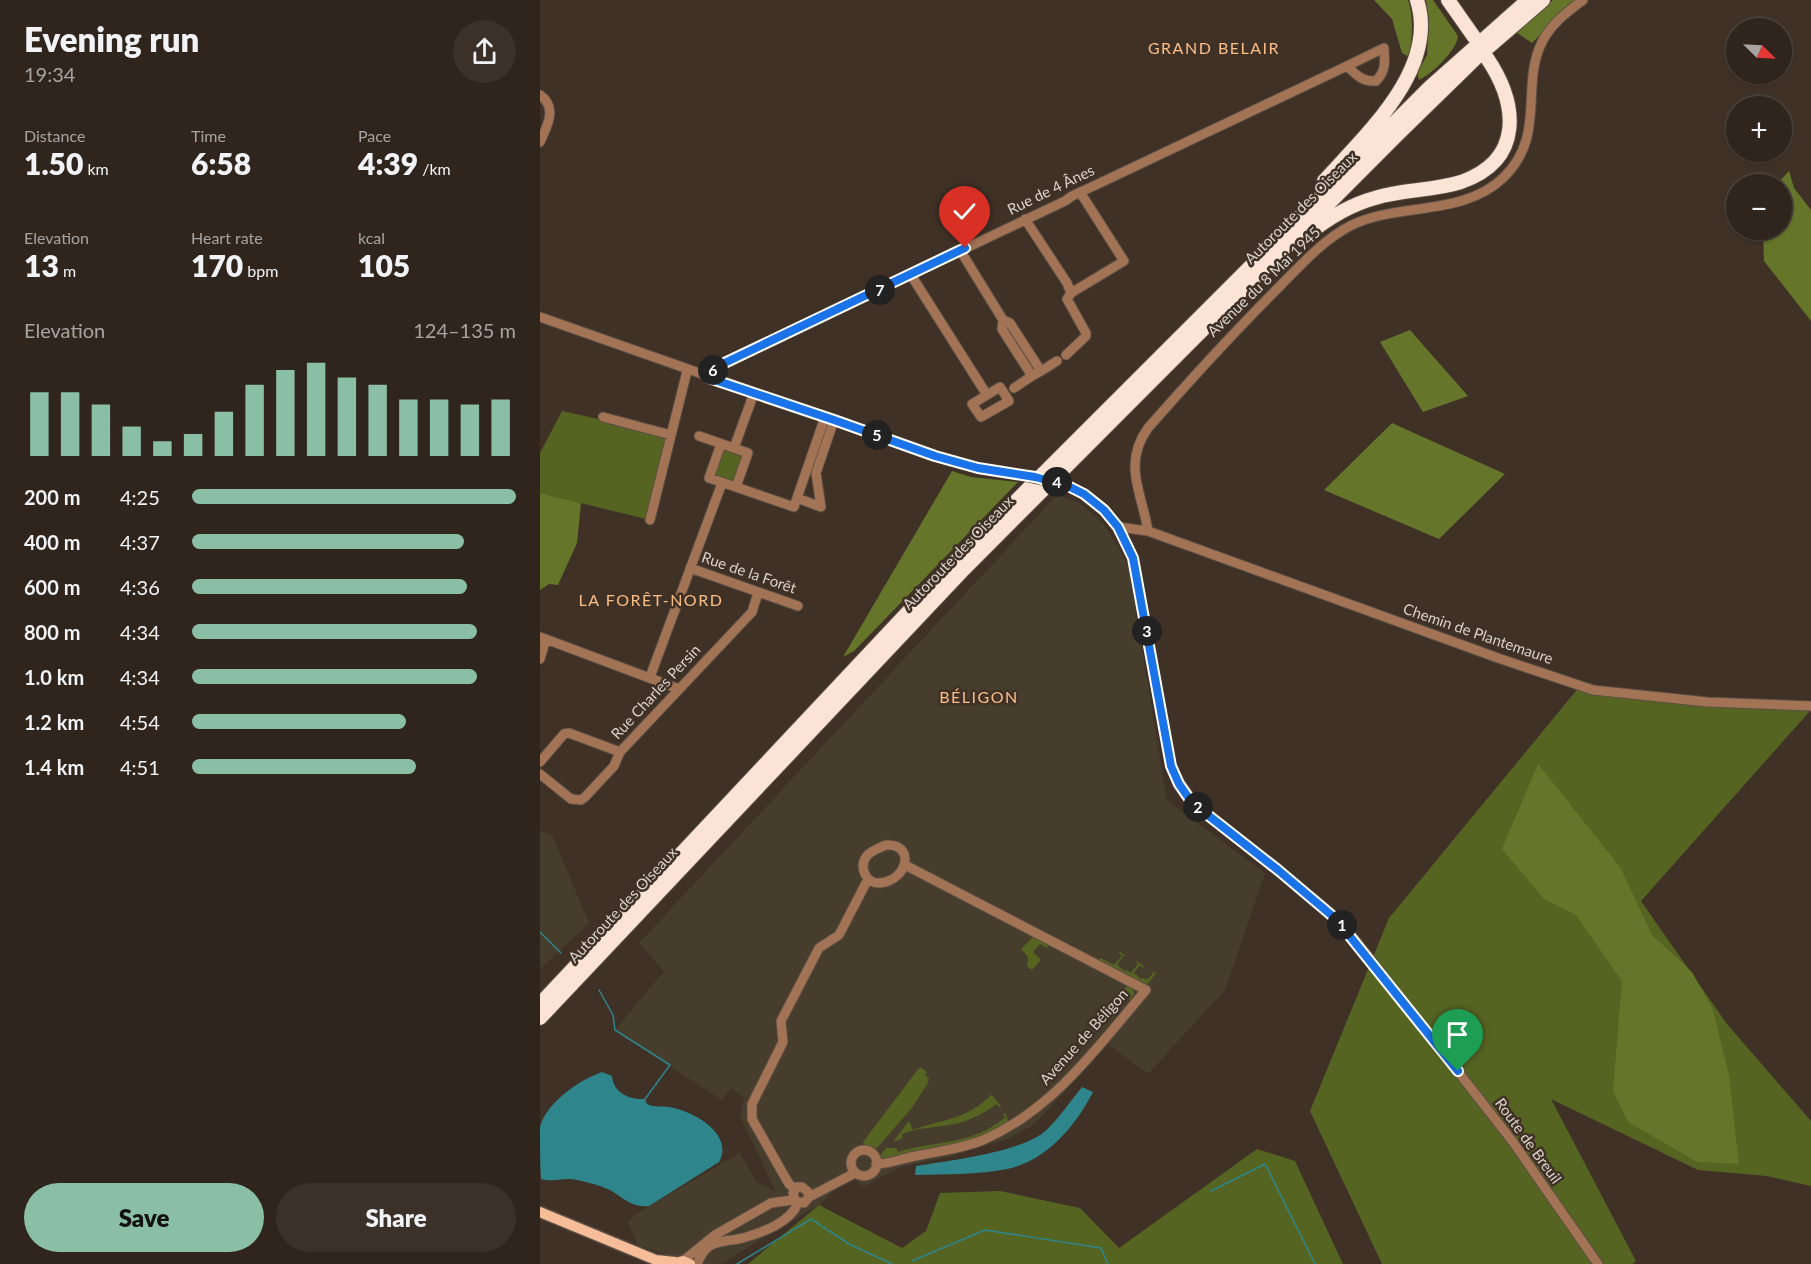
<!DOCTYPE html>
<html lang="en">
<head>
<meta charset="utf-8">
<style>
  body { margin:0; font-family:Lato,sans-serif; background:#3b3129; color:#f1f3f6; height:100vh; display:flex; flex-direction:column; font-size:22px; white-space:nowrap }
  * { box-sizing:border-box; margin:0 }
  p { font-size:20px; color:#a7a5a3 }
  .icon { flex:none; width:33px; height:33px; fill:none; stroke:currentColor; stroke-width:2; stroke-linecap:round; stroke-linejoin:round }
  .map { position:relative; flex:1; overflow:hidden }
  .details { display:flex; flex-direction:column; background:#2f251c; width:540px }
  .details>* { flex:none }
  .needle { width:39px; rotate:114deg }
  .fabs { position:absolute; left:1186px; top:18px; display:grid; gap:12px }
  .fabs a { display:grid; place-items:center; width:66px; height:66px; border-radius:50%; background:#2f251c; box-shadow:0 2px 4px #0004,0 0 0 2px #4a423b; font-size:30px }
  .pin { position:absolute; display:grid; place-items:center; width:51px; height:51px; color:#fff; margin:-62px -26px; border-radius:50% 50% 50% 0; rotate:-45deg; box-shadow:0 0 6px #0007 }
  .pin .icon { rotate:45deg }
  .km { position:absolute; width:30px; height:30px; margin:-15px; border-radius:50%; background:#222; color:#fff; font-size:16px; line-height:30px; text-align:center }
  .round { display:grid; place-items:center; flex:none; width:63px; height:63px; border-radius:32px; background:#3b3129 }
  .overview { display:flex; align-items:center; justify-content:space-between; height:102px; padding:0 24px }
  h1 { font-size:33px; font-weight:800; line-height:45px }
  .metrics { display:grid; grid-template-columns:repeat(3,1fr); gap:9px; height:102px; padding:6px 24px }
  .metrics div { display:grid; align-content:center }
  .metrics b { font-size:30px; font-weight:800 }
  .metrics small { font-size:16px; font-weight:400 }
  .metrics p { font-size:16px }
  .chart { height:168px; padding:12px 24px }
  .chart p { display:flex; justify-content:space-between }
  .chart svg { width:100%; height:108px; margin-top:6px; stroke:#8abfa5; stroke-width:6 }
  .cta { display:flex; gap:12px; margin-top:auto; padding:12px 24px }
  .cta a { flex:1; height:69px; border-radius:36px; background:#8abfa5; color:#111; font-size:24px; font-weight:800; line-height:69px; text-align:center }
  .cta a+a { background:#3b3129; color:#f1f3f6 }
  ul { padding:0 24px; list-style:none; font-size:20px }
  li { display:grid; grid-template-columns:96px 72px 1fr; align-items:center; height:45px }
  li i { height:15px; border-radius:8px; background:#8abfa5 }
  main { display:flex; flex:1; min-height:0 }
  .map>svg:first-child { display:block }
  .industrial { fill:#473d2d }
  .green { fill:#566422 }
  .forest { fill:#65752a }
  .water { fill:#2e858b }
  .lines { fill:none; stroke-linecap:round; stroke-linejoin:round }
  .stream { stroke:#2e858b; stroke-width:1.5 }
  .minor-casing { stroke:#5b4e44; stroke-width:11 }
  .major-casing { stroke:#5b4e44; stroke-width:13 }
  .highway-casing { stroke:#5b4e44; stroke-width:16 }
  .minor { stroke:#a27455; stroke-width:9 }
  .major { stroke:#f6bd98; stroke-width:10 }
  .highway { stroke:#fbe3d5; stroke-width:14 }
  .minor-bridge-casing { stroke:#5b4e44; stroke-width:11; stroke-linecap:butt }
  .minor-bridge { stroke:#a27455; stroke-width:9 }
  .route-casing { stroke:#fff; stroke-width:12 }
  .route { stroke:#1a73e8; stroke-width:8 }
  .labels { text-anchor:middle; stroke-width:5; stroke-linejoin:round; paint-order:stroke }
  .street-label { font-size:15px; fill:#dcd3cc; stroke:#3f3126 }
  .neighbourhood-label { font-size:16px; letter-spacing:1.5px; fill:#fcbe87; stroke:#3f3126 }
</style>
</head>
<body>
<main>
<section class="details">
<div class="overview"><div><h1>Evening run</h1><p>19:34</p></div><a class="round"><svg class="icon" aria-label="share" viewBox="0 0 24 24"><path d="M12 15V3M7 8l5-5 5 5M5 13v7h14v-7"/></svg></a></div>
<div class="metrics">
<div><p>Distance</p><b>1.50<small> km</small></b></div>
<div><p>Time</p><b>6:58</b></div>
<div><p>Pace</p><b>4:39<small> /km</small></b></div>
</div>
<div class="metrics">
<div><p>Elevation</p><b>13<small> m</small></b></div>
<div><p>Heart rate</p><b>170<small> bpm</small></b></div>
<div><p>kcal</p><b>105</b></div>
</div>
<div class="chart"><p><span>Elevation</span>124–135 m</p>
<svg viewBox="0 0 160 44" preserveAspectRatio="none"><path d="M5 44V18M15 44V18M25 44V23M35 44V32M45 44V38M55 44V35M65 44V26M75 44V15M85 44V9M95 44V6M105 44V12M115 44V15M125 44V21M135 44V21M145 44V23M155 44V21"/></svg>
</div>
<ul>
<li><b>200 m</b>4:25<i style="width:100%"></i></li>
<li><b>400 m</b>4:37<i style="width:84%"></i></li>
<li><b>600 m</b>4:36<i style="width:85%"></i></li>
<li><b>800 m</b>4:34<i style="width:88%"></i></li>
<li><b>1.0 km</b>4:34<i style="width:88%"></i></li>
<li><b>1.2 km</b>4:54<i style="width:66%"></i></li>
<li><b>1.4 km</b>4:51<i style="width:69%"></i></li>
</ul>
<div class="cta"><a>Save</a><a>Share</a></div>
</section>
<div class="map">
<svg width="1271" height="1264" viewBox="0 0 1271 1264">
  <rect width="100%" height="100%" fill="#3f3126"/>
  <path class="industrial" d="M517 495 539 503 564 524 588 564 627 801 725 873 685 990 608 1074 568 1044 495 1124 470 1138 412 1156 360 1167 323 1187 311 1176 279 1205 180 1264H157L98 1245 88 1223 94 1215 200 1153 216 1182 236 1192 200 1116 204 1098 191 1088 182 1100 75 1030 124 971 99 943Z
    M0 830 13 837 49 923 0 969Z"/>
  <path class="green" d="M22 411 131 435 110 520 0 493V453Z
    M186 449 200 454 202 457 195 479 191 482 174 474 183 450Z
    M1040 686 1270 711 1101 901 1187 1024 1271 1121V1186L1227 1176 1158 1170 1011 1099 1096 1261 1092 1264H842L770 1111 849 918Z
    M493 937H496L509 944 507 948 500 944 493 952 501 960 492 970 487 966 488 957 481 949Z
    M580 952 589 957 584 955 577 965 585 971 587 970 591 973 598 964 595 960 604 966 603 968 600 965 594 973 601 979 603 978 607 980 614 972 616 973 607 985 557 961 561 958 574 965 582 956 579 953Z
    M588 985 593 990 594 994 590 1000 587 998 571 1017 564 1010Z
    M379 1068H382L387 1072 385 1075 389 1078 388 1083 371 1109 335 1150 332 1147 324 1145 323 1142Z
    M448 1091 461 1106 460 1108 457 1104C444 1113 430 1121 414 1124 396 1128 379 1127 362 1134L363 1138 353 1142 369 1121 373 1130C403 1119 428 1119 451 1095Z
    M463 1113H465L469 1122 441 1137 415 1145 376 1151 341 1160 340 1156 346 1148H356L358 1152C383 1144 407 1144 432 1136 444 1132 455 1125 465 1118Z
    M717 1149 755 1161 803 1264H208L279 1205 362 1248 386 1231 400 1193 460 1191 540 1208 579 1248Z"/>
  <path class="forest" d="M834 0H868C874 16 872 40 869 57L862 53 852 19Z
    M886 0H893L918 36C917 50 892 74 879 80L877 73 887 55 889 22Z
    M1013 0H1036L992 43 976 32Z
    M1249 171 1254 188 1271 210V321L1224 261 1223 230H1242V184H1237Z
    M870 330 928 396 883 412 840 342Z
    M852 423 965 474 899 539 784 490Z
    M412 471 431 477 478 482 314 651 303 657Z
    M0 493 41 503 37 543 18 585 9 584 0 590Z
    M998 764 1080 867 1112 935 1152 972 1173 1010 1189 1076 1199 1164 1157 1162 1088 1122 1073 1091 1082 981 1036 915 1004 899 962 849Z"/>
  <path class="water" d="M62 1072 72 1076C73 1093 90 1100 105 1099L107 1104C113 1108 126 1105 134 1108 157 1113 194 1136 179 1162L109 1206C92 1208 83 1198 70 1190 62 1186 38 1179 29 1179 18 1179 11 1182 1 1179 0 1166 0 1140 0 1127 6 1103 39 1080 62 1072Z
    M542 1087 553 1092C536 1125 507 1161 467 1169 437 1175 405 1174 375 1175L376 1166C408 1161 473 1153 500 1135 513 1127 532 1099 542 1087Z"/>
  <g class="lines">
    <path class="stream" d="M0 932 21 953
      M59 990 73 1015 75 1030 130 1065 105 1099
      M671 1191 725 1164 775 1264
      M372 1261 445 1230 561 1248 568 1264
      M197 1264 271 1219 309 1244 352 1264"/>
    <defs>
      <path id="minor" d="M0 95C18 108 7 126 0 142
        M485 219 527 283 531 293 527 299 546 333V336L526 355
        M420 250 463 320 462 329 492 376 501 371 470 323 463 320
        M371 275 447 395 432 404 441 417 469 401 460 387 447 395
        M531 293 584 261 540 192
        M0 317 395 456 438 468 479 475
        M501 371 517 361
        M169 378 174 368 525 201 532 196 560 183 807 66 844 48C845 62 846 71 836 81 822 82 817 75 807 66
        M474 388 492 376
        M63 417 131 435
        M285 417 257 498 281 507 276 473 294 420
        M159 436 208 453 196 487 169 478 181 444
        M194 448 214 393
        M196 487 254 507 257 498
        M535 489C564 505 581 528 593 558L631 766C639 785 649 798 664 812L781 905 812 936 973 1142 1058 1264
        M110 520 147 371
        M578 527 608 531 958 658 1053 690 1167 702 1271 706
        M608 531C602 493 582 464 608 428 651 379 695 331 741 285 762 264 783 240 810 226 858 202 922 217 963 178 1007 136 980 86 1002 42 1011 24 1028 11 1043 0
        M150 568 258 606
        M0 637 139 689
        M0 659 6 639
        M110 677 182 483
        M0 762 24 734 29 733 80 752
        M0 774 31 799 41 800 45 797 74 766 80 752 212 612 218 593
        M346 845C375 843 369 880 340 883 326 884 319 868 326 857 330 851 339 848 346 845Z
        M311 1163a13 13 0 1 1 26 0a13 13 0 1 1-26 0Z
        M336 1164C351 1164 363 1158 376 1156 399 1151 421 1149 443 1140 513 1110 559 1045 606 990L365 865
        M255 1189 249 1184 212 1119V1104L243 1042 241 1021 279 948 299 935 328 879
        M269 1197 268 1192 262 1187H257L253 1193 255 1201 264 1203 269 1197 315 1173
        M143 1261 175 1235 231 1203 253 1200
        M157 1264C167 1238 181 1243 203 1238 223 1232 250 1223 258 1203"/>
      <path id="major" d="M0 1212 116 1260 135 1262
        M132 1264 143 1261 150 1264"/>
      <path id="highway" d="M908 0 934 37
        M784 181C826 134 899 69 877 0
        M767 235C787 219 809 205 835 198 863 189 893 191 921 182 984 160 978 104 947 58
        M0 1004 414 563 890 87 988 0
        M0 1018 424 569 859 133 937 57 1003 0"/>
    </defs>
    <use href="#minor" class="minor-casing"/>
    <use href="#major" class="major-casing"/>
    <use href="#highway" class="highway-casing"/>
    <use href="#minor" class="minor"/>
    <use href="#major" class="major"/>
    <use href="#highway" class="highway"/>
    <defs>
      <path id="minor-bridge" d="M479 475 518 483 535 489"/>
    </defs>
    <use href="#minor-bridge" class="minor-bridge-casing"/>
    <use href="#minor-bridge" class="minor-bridge"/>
  </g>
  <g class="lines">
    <defs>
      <path id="route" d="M425 248 174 368 169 378 294 420 395 456 438 468 495 477 528 486 544 494 564 510 578 527 593 558 631 766 639 784 648 797 664 812 738 870 796 919 918 1071"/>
    </defs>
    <use href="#route" class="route-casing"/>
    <use href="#route" class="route"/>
  </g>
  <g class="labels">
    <g class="street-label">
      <text transform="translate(511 190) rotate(-26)" y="5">Rue de 4 Ânes</text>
      <text transform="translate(761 208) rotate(-45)" y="5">Autoroute des Oiseaux</text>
      <text transform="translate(724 282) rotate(-44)" y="5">Avenue du 8 Mai 1945</text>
      <text transform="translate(418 553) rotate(-46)" y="5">Autoroute des Oiseaux</text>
      <text transform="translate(209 573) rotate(19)" y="5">Rue de la Forêt</text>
      <text transform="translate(938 634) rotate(19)" y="5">Chemin de Plantemaure</text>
      <text transform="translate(116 692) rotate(-47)" y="5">Rue Charles Persin</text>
      <text transform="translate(83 905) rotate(-47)" y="5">Autoroute des Oiseaux</text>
      <text transform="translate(544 1037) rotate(-48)" y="5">Avenue de Béligon</text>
      <text transform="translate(988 1141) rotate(54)" y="5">Route de Breuil</text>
    </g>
    <g class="neighbourhood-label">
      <text x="674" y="54">GRAND BELAIR</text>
      <text x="111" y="606">LA FORÊT-NORD</text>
      <text x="439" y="703">BÉLIGON</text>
    </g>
  </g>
</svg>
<div class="fabs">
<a><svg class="needle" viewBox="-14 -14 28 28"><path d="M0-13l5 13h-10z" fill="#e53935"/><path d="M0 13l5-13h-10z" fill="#a7a5a3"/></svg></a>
<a>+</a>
<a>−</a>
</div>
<div class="pin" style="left:918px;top:1071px;background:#1e9e55"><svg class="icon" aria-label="arrive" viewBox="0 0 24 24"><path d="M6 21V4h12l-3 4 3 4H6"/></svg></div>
<div class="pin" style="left:425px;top:248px;background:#d93025"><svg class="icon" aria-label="check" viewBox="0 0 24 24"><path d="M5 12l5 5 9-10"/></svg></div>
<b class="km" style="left:802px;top:925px">1</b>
<b class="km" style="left:658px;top:807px">2</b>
<b class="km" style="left:607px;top:631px">3</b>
<b class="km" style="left:517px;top:482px">4</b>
<b class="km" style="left:337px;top:435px">5</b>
<b class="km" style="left:173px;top:370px">6</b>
<b class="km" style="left:340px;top:290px">7</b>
</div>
</main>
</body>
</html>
